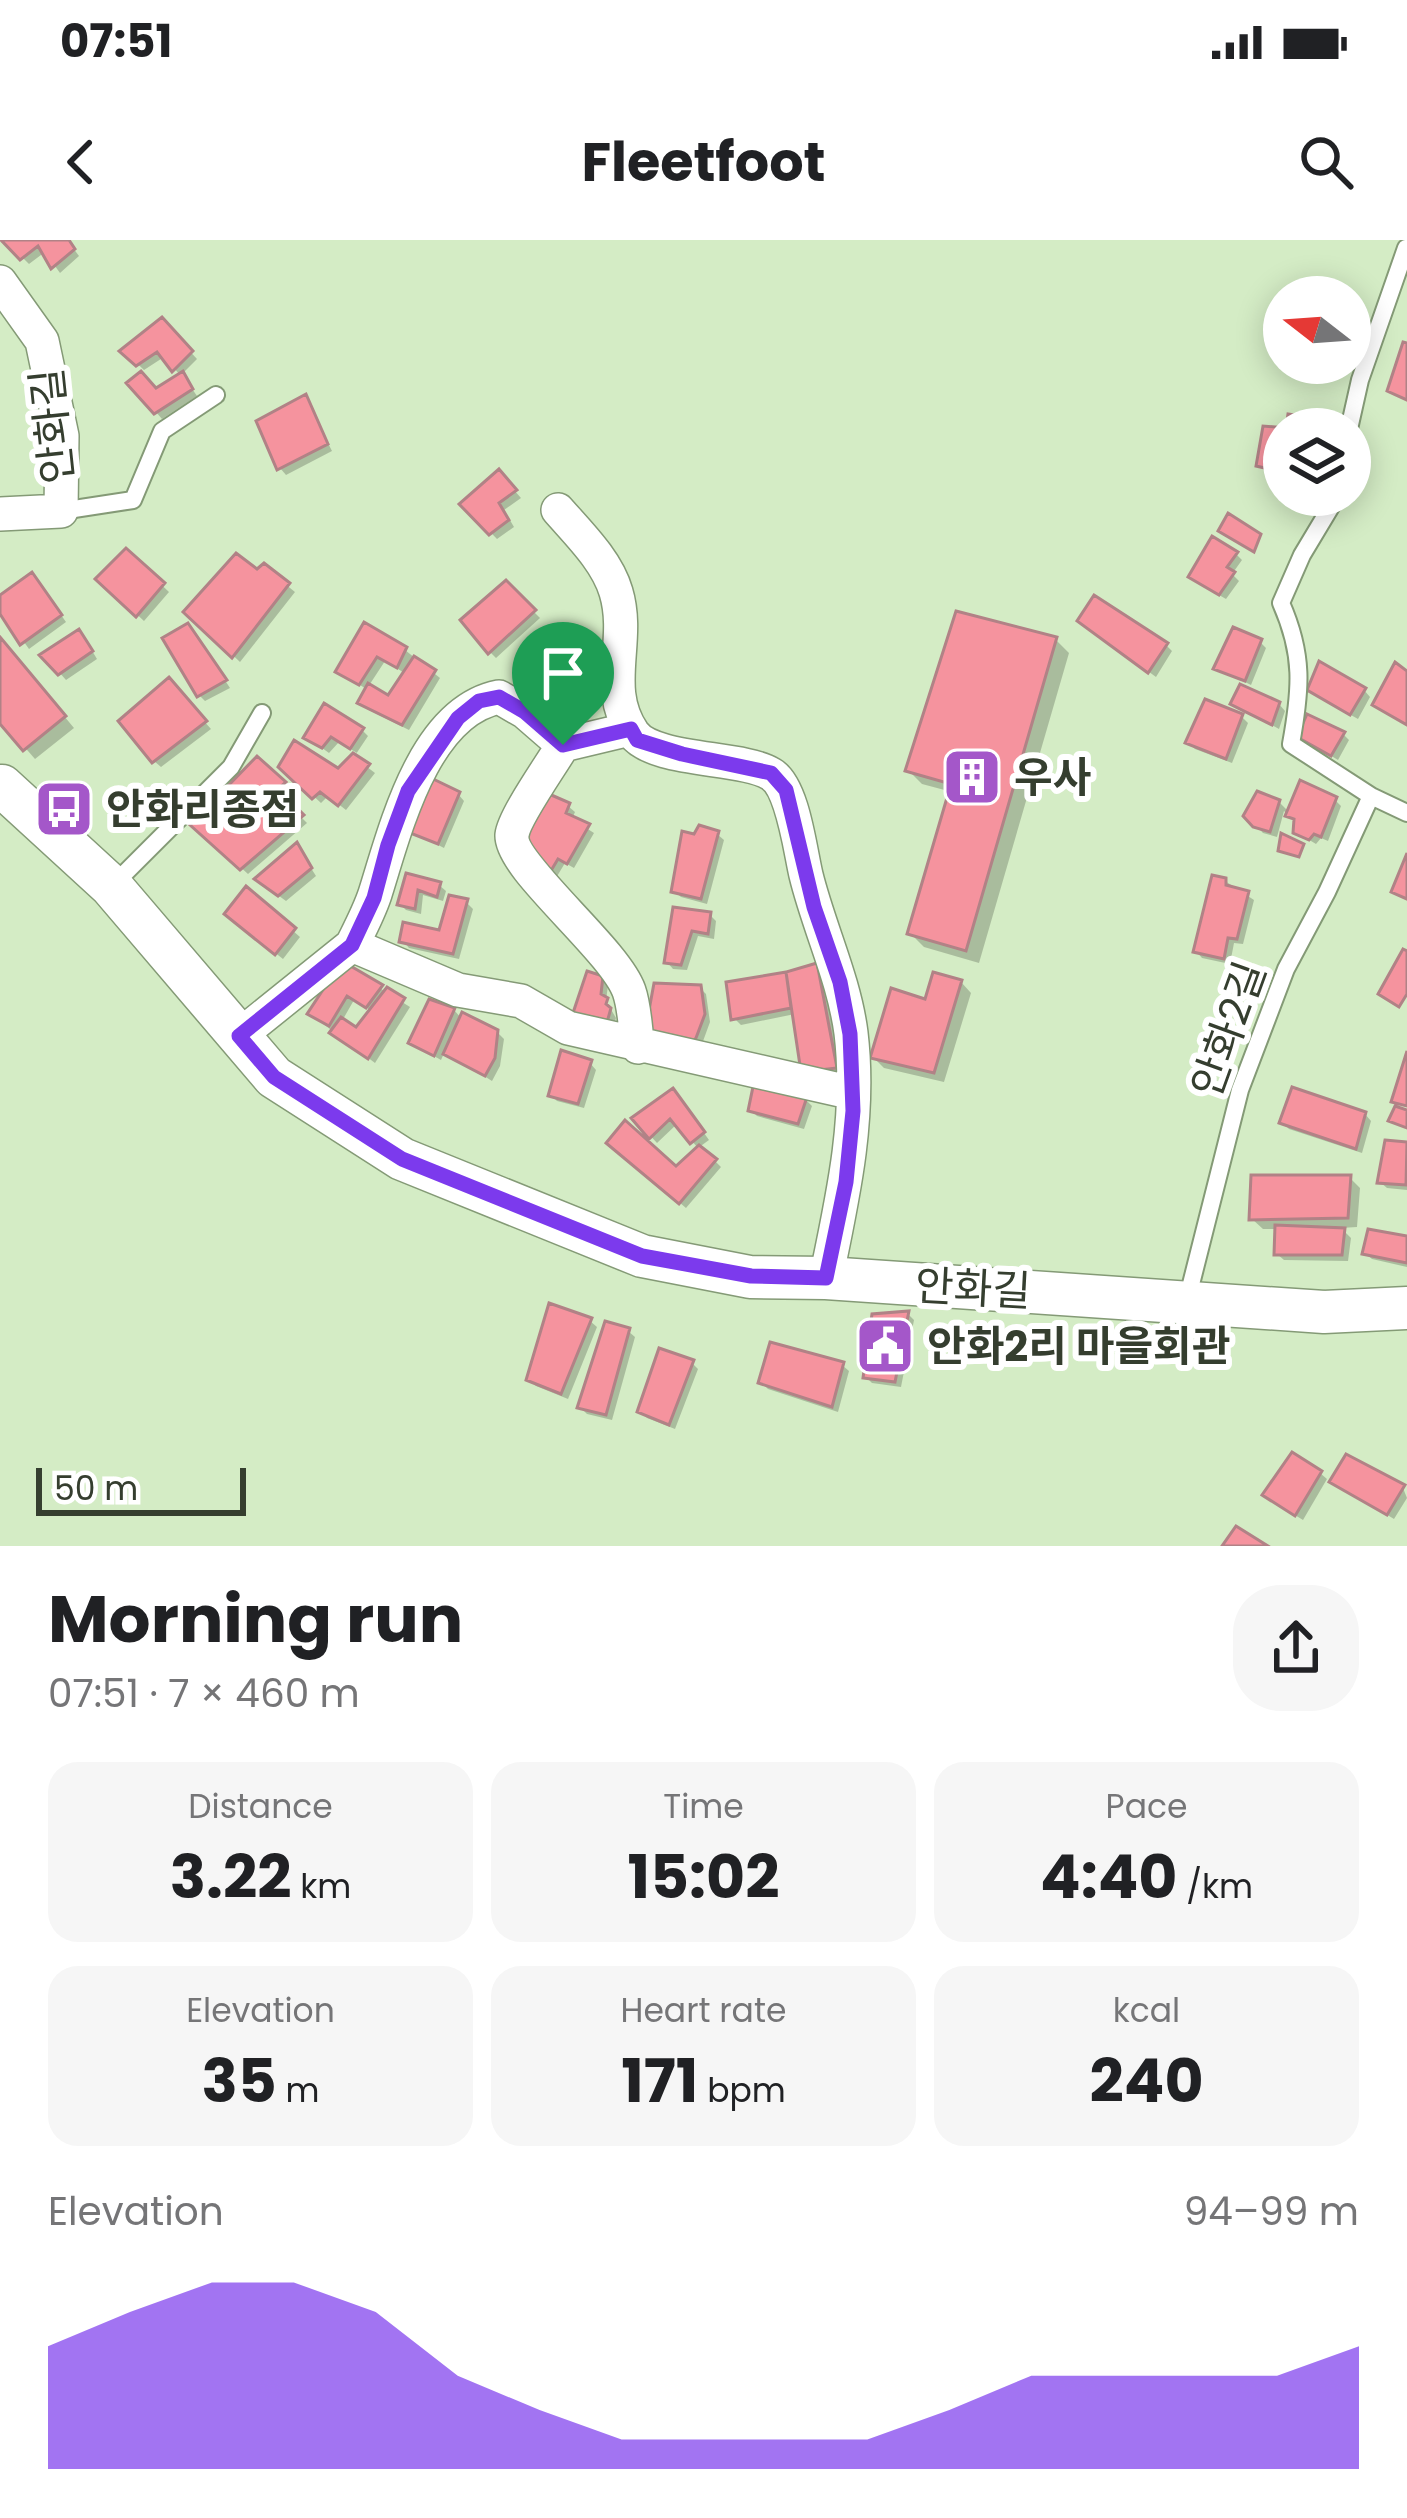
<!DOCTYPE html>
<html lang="en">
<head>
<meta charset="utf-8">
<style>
  body { margin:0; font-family:Poppins,"Noto Sans KR",sans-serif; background:#f6f6f6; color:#202124; height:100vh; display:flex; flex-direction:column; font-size:45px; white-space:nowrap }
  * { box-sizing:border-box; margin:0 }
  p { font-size:39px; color:#757577 }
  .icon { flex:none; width:66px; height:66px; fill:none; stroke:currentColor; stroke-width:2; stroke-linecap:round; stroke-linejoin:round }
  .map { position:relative; height:1306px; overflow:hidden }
  .details { display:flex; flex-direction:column; background:#fff; flex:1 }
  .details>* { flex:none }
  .needle { width:78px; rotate:287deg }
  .fabs { position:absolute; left:1263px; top:36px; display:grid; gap:24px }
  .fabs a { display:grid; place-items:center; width:108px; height:108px; border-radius:50%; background:#fff; box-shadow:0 6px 30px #0003; font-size:60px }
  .scale { position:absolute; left:36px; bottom:30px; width:210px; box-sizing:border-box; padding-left:12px; border:6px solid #353e2f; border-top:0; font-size:33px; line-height:42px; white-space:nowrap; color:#353e2f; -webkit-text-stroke:9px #fff; paint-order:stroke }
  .pin { position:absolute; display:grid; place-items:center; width:102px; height:102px; color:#fff; margin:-123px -51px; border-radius:50% 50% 50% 0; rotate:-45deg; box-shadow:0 0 12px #0007 }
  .pin .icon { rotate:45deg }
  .round { display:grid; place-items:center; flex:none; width:126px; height:126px; border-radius:48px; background:#f6f6f6 }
  .head { display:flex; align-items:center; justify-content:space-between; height:204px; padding:0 48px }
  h1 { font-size:66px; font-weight:700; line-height:90px }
  .figures { display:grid; grid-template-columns:repeat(3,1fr); gap:18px; height:204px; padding:12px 48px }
  .figures div { display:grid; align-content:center; border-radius:30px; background:#f6f6f6; text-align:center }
  .figures b { font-size:60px; font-weight:700 }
  .figures small { font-size:33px; font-weight:400 }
  .figures p { font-size:33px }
  .chart { height:336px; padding:24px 48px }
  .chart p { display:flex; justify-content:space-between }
  .chart svg { width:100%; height:216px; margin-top:12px; fill:#7c3aed; opacity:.7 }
  .status { display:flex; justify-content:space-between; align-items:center; height:84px; padding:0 60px; background:#fff; direction:ltr }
  .status svg { height:33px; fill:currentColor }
  header { display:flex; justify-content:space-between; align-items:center; height:156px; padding:0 48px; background:#fff; font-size:54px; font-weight:700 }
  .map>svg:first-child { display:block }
  .shadow { fill:#0003; fill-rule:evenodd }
  .building { fill:#f5939e; stroke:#b18286; stroke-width:3 }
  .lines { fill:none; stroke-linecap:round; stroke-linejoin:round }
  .service-casing { stroke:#849a76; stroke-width:20 }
  .minor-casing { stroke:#849a76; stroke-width:36 }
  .tertiary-casing { stroke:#849a76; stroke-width:45 }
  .service { stroke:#fff; stroke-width:16 }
  .minor { stroke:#fff; stroke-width:33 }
  .tertiary { stroke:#fff; stroke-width:42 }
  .route-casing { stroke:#fff; stroke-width:24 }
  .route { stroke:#7c3aed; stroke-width:15 }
  .labels { text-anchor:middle; stroke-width:12; stroke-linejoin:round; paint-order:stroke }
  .street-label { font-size:42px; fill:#353e2f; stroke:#fff }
  .poi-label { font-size:42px; font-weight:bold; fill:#353e2f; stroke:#fff; text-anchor:start }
</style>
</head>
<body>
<div class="status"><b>07:51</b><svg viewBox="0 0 49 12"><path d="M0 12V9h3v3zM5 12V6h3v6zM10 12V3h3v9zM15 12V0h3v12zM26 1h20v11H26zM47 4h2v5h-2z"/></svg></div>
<header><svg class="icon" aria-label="back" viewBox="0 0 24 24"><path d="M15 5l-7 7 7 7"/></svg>Fleetfoot<svg class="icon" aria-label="search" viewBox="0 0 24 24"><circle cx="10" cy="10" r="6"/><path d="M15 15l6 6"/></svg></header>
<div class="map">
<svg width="1407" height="1306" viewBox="0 0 1407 1306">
  <rect width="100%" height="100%" fill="#d4ecc5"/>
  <path class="shadow" d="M5 0H67L79 16 60 33 45 12 29 24Z
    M162 81 197 119 182 134 197 156 162 179 131 143 156 152 181 136 164 117 144 130 124 111Z
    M305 158 332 211 286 235 280 228Z
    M1284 191V235L1266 231 1259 225Z
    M499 233 521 258 504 270 514 287 497 299 463 264Z
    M127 312 169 352 144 381 99 339Z
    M1236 314 1242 320 1232 334 1239 341 1226 359 1198 343Z
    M264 327 295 352 240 422 187 372Z
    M38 342 66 382 29 409 0 368V359Z
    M506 344 540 378 496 418 490 412Z
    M365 386 405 410 440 438 409 490 367 469 361 463 368 450 339 432ZM385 421 406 434 388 459 368 447Z
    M1087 387 1166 405 1172 411 1156 437Z
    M558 389 604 422 591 440 552 414Z
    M194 393 230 448 205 461 199 455Z
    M0 399 74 488 35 519 0 479Z
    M85 399 97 419 66 440 44 415Z
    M1055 399 1069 413 979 723 924 707 910 693 952 552 922 544 908 530Z
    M1260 402 1266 408 1251 445 1217 428Z
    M169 442 211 489 161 527 154 521Z
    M1364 450 1370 457 1358 479 1317 456Z
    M1234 464H1279L1285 471 1279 489Z
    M1242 477 1248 483 1232 523 1195 509 1189 503Z
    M362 490 368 496 354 517 375 533 346 570 328 556 321 563 281 526 339 532 357 513 339 502 329 513 307 497Z
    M1343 494 1349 500 1338 520 1300 497Z
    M258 521 290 550 282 558 307 583 248 634 194 585Z
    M458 554 464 561 444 608 409 590Z
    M1335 560 1341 566 1328 601 1321 598 1316 604 1296 592 1295 582 1284 571 1277 597 1263 593 1247 576 1279 562 1290 573Z
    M568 566 575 572 572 579 594 593 574 628 565 623 556 638 535 622Z
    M717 594 724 600 707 664 681 657 674 651 696 597Z
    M297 606 316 636 286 661 264 645Z
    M408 637 439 645 446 651 443 661 423 655 421 674 406 670 400 664Z
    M1225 641 1254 660 1243 704 1234 703 1230 724 1202 718 1196 711Z
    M246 650 300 697 283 719 234 680Z
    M466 662 473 669 459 719 409 708 403 701 441 694Z
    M675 670 710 675 716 681 714 699 698 696 687 730 673 729 667 722Z
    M343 725 410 767 375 823 310 774ZM354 760 372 771 357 791 342 781Z
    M816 726 822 733 842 833 810 837 795 774 741 785 734 778 730 744Z
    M601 738 608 745 606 761 616 778 612 790 583 778Z
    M961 742 971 753 944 842 884 828 874 818 927 763Z
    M700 748 706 754 710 782 702 804 647 797Z
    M454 770 462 779 497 792 504 799 500 826 492 841 445 811 441 820 411 803Z
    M590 823 596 830 584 868 557 861 551 855Z
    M679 858 709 900 698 908 677 884 657 903 635 879Z
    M805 859 812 866 804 889 757 876 751 870Z
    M1365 874 1371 881 1362 913 1289 889 1282 882Z
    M1388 903 1407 905V950L1387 948 1380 942Z
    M616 909 676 930 715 921 721 927 686 968Z
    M1350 938 1360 948 1357 987 1341 988 1351 998 1348 1021 1284 1020 1277 1014 1278 989H1263L1252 979Z
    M1407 999V1027L1372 1019 1365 1013Z
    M908 1074 914 1080 901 1147 872 1143 866 1137Z
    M590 1081 597 1087 568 1159 536 1146 529 1140Z
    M628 1091 635 1097 612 1180 587 1174 581 1168Z
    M692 1123 698 1129 675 1189 647 1178 641 1171Z
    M842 1125 849 1131 838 1172 768 1149 761 1142Z
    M1320 1233 1327 1239 1303 1280 1272 1261Z
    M1333 1242 1403 1248 1407 1258 1394 1279Z"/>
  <path class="building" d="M1 0H69L75 9 51 29 38 6 20 20Z
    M162 77 193 111 172 132 157 112 136 126 119 111Z
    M1403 102 1407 103V160L1387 151Z
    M141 131 156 148 183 131 193 149 154 174 126 143Z
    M306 154 328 204 277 230 256 181Z
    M1288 174 1315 178 1314 189H1284V218L1278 231 1256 226 1263 186 1286 188Z
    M499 229 517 250 499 263 509 280 489 295 459 264Z
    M1228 273 1261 294 1254 312 1218 291Z
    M1212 296 1238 312 1227 327 1235 332 1219 355 1188 337Z
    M126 308 165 343 136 377 95 339Z
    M236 313 257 329 264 323 290 343 232 418 183 372Z
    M32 332 62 375 20 405 0 374V355Z
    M506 340 536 370 488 414 460 380Z
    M1094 355 1168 403 1148 433 1077 381Z
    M956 371 1057 397 966 711 907 694 951 544 905 531Z
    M364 382 407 407 397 428 377 417 359 445 335 432Z
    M188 383 227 440 197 457 162 398Z
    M557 385 599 413 584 436 541 408Z
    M1233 387 1262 399 1245 441 1213 429Z
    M79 389 93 411 58 435 39 415Z
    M0 397 66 476 23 511 0 484Z
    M414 416 436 430 402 485 357 463 368 443 388 455Z
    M1319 421 1366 448 1350 475 1307 450Z
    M1395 422 1407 431V485L1372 465Z
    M169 437 207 481 152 523 118 481Z
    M1240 444 1280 462 1272 485 1230 464Z
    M1205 459 1243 474 1226 519 1185 503Z
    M324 463 364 488 350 509 331 497 322 508 303 498Z
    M1307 474 1345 492 1331 516 1297 497Z
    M294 500 338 528 353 513 370 524 338 566 320 552 312 559 278 527Z
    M257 516 286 542 278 549 304 575 240 630 190 585Z
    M429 537 460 552 438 604 405 591Z
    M1300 540 1337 557 1321 597 1314 594 1309 600 1293 593 1294 579 1285 576Z
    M1257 551 1280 560 1270 592 1253 587 1243 576Z
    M549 554 570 563 566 573 590 584 567 624 558 619 549 634 521 599Z
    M699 585 719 591 701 659 671 652 682 591 694 594Z
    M1281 593 1304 604 1299 617 1278 611Z
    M297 602 312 628 278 656 254 639Z
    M1407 613V659L1391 652Z
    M406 633 441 642 437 657 418 650 415 669 397 665Z
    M1212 635 1226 638V645L1249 651 1237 699 1228 698 1224 719 1193 712Z
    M246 646 296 688 275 715 224 674Z
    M449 655 468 659 453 714 399 702 403 682 439 690Z
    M673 667 711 672 708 694 692 691 681 725 664 723Z
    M1403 709 1407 711V754L1399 767 1378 754Z
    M342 721 383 745 366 768 347 756 329 786 307 774Z
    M817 723 837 828 801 832 786 732Z
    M587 731 603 736 601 754 608 758 606 764 611 768 606 786 573 773Z
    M786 732 791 768 731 780 726 742Z
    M933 732 962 740 934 833 870 818 891 748 925 759Z
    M654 743 701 745 705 774 696 798 685 809 644 798Z
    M387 747 405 758 368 819 329 793 341 777 356 787Z
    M429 759 455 768 434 816 408 803Z
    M462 772 498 790 495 818 485 836 443 814Z
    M561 810 592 820 578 864 548 856Z
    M1407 811V866L1391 862Z
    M754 842 807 857 798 884 748 871Z
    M1292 847 1366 872 1356 909 1279 883Z
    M673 848 705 892 690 904 670 879 649 899 631 878Z
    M1395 866 1407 870V888L1388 881Z
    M625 880 676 926 699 905 717 919 679 964 606 903Z
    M1385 900 1407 902 1406 945 1377 943Z
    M1251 935H1351L1348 978 1249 980Z
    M1275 985 1345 988 1342 1015H1274Z
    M1368 989 1407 996V1023L1362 1014Z
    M549 1063 592 1078 561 1154 526 1140Z
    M909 1071 895 1142 863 1138 872 1074Z
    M605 1081 630 1088 606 1175 577 1168Z
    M770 1102 844 1122 832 1167 758 1143Z
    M659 1108 694 1120 669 1185 637 1172Z
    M1292 1212 1322 1231 1295 1276 1262 1255Z
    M1346 1214 1405 1245 1387 1275 1329 1242Z
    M1236 1286 1268 1306H1222Z"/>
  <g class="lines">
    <defs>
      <path id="service" d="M1349 189 1360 140 1406 8
        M61 271 133 260 162 191 216 155
        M1371 556 1407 573
        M112 646 231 527 262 473
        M1187 1060 1240 850 1286 729 1327 652 1371 556 1291 504C1301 449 1304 415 1281 363L1302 315 1338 255"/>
      <path id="minor" d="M0 42 42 101 62 196 61 271 0 274
        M558 270C579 294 607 321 616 352 631 402 602 448 633 493 653 522 742 516 771 534 793 547 800 610 806 635 819 688 844 739 851 793 861 876 843 957 826 1038
        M563 505C552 524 514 577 512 595 509 626 614 709 629 751 635 768 635 789 638 807
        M352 705C360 689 369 672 375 654 395 591 423 472 499 457L525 472 563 505 630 489
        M239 796 352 705 458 750 521 761 568 788 853 853"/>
      <path id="tertiary" d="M2 546 111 646 274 837 402 919 642 1016 750 1037 826 1038 1324 1072 1407 1068"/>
    </defs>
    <use href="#service" class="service-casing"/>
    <use href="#minor" class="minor-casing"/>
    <use href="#tertiary" class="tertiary-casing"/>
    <use href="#service" class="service"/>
    <use href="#minor" class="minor"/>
    <use href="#tertiary" class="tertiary"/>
  </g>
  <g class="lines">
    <defs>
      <path id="route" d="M499 457 525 472 563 505 631 489 637 500 682 514 771 533 786 550 814 667 840 742 850 794 853 871 846 942 826 1038 751 1036 642 1016 402 919 274 837 239 796 352 705 374 658 388 605 408 551 458 478 479 461Z"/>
    </defs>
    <use href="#route" class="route-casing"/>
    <use href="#route" class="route"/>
  </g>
  <defs>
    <symbol id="building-square" viewBox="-11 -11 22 22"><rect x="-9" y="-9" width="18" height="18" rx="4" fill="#a457c9" stroke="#fff"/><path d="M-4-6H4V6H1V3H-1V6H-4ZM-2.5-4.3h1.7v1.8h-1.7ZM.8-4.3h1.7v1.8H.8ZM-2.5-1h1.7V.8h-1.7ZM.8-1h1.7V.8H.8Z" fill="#fff"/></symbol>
    <symbol id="bus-square" viewBox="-11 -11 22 22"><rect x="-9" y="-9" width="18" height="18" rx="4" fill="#a457c9" stroke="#fff"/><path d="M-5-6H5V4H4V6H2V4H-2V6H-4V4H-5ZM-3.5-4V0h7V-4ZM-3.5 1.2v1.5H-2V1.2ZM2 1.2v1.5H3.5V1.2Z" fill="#fff"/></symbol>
    <symbol id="civic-square" viewBox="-11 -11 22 22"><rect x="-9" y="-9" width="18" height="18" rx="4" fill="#a457c9" stroke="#fff"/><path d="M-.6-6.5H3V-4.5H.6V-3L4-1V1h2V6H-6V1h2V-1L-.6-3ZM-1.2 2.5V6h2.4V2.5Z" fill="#fff"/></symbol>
  </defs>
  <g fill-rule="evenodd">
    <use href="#building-square" x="939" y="504" width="66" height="66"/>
    <use href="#bus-square" x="31" y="536" width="66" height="66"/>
    <use href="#civic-square" x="852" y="1073" width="66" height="66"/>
  </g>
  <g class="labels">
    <g class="street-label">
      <text transform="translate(52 186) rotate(-96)" y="15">안화길</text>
      <text transform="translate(1228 789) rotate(-70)" y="15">안화2길</text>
      <text transform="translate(973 1048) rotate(3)" y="15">안화길</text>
    </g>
    <g class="poi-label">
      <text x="1014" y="552">우사</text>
      <text x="106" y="584">안화리종점</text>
      <text x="927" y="1121">안화2리 마을회관</text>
    </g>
  </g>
</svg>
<div class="fabs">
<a><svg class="needle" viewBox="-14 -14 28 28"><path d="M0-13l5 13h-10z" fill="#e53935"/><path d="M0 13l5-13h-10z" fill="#757577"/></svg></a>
<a><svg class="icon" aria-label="layers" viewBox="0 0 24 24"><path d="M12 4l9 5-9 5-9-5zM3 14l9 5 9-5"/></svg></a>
</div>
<div class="scale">50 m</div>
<div class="pin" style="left:563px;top:505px;background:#1e9e55"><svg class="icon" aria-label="arrive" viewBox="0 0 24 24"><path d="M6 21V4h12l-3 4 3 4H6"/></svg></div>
</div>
<section class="details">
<div class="head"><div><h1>Morning run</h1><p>07:51 · 7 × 460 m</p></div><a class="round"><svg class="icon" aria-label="share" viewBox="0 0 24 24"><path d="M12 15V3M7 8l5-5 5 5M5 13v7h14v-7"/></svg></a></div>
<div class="figures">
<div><p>Distance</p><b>3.22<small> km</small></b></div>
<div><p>Time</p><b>15:02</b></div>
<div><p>Pace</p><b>4:40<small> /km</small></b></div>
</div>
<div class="figures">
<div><p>Elevation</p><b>35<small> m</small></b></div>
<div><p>Heart rate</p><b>171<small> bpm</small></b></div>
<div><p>kcal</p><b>240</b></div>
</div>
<div class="chart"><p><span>Elevation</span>94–99 m</p>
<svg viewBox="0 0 160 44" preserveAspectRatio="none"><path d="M0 44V19L10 12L20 6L30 6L40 12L50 25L60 32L70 38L80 38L90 38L100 38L110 32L120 25L130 25L140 25L150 25L160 19V44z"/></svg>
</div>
</section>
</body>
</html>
